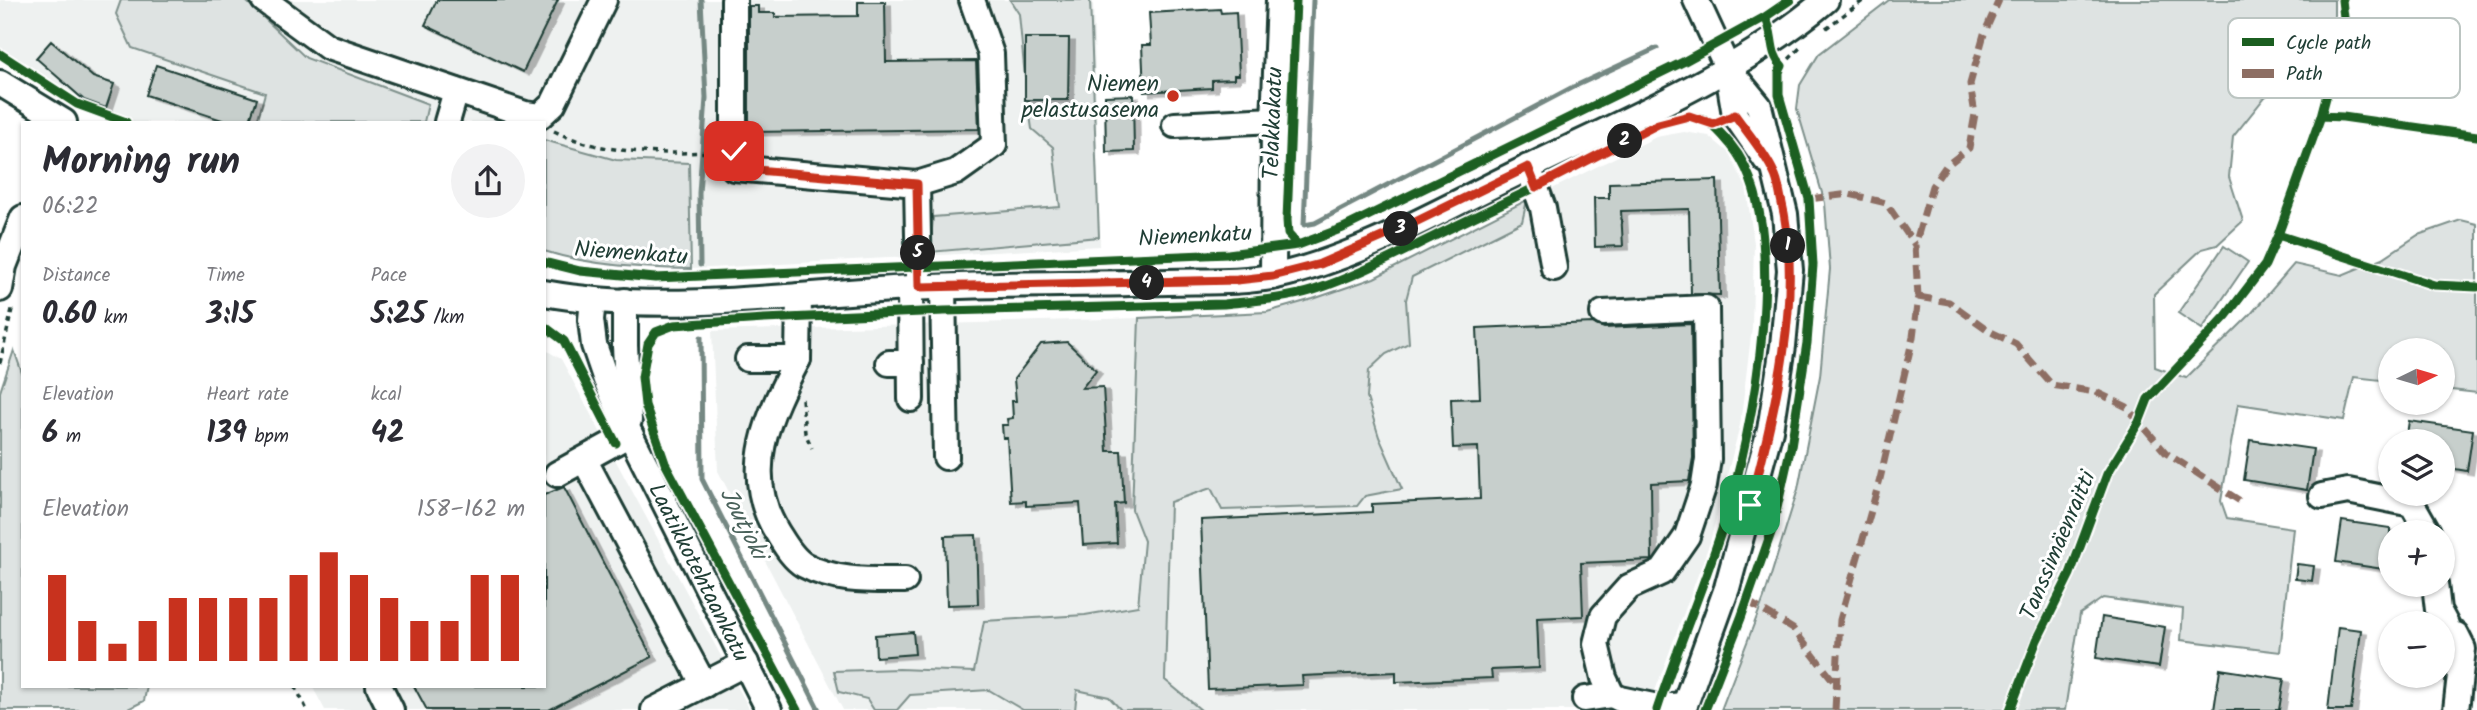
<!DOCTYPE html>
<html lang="en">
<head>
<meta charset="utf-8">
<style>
  body { margin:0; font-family:Kalam,sans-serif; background:#f2f2f3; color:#2b2b33; height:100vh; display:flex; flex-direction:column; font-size:26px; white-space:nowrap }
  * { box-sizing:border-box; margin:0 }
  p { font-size:23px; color:#7c7c81 }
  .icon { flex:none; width:38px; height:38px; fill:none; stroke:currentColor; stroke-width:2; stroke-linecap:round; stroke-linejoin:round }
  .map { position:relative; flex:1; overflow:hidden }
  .panel { position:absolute; left:21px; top:121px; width:525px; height:567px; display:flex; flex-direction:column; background:#fff; border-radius:0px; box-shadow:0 2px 5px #0004 }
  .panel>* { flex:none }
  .needle { width:46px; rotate:85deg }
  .fabs { position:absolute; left:2378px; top:338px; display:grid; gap:14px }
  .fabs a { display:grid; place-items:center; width:77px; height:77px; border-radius:50%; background:#fff; box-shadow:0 2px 5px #0004; font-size:35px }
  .pin { position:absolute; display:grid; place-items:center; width:60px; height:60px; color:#fff; margin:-30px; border-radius:14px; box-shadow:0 4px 10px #0006 }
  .km { position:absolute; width:35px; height:35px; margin:-18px; border-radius:50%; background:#222; color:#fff; font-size:19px; line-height:35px; text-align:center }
  .round { display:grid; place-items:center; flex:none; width:74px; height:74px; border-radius:37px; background:#f2f2f3 }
  .headline { display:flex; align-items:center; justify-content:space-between; height:119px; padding:0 21px }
  h1 { font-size:38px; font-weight:700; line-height:52px }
  .metrics { display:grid; grid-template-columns:repeat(3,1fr); gap:10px; height:119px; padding:7px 21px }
  .metrics div { display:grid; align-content:center }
  .metrics b { font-size:30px; font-weight:700 }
  .metrics small { font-size:19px; font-weight:400 }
  .metrics p { font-size:19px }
  .chart { height:196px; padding:14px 21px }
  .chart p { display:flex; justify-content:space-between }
  .chart svg { width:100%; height:126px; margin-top:7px; stroke:#c8321e; stroke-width:6 }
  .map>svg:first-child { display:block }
  .built { fill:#eef1f0 }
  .green { fill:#dee3e2; stroke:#7e908b; stroke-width:2 }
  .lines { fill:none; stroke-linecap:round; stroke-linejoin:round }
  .stream { stroke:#758883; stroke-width:5 }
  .building { fill:#c7cfcc; stroke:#1f3d34; stroke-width:2; filter:url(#shadow) }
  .minor-casing { stroke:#1f3d34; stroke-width:30 }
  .path { stroke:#1f3d34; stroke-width:3.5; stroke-dasharray:5 5; stroke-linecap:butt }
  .minor { stroke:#fff; stroke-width:24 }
  .quiet { stroke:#8d6e63; stroke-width:7; stroke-dasharray:14 7; stroke-linecap:butt }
  .cycleway-casing { stroke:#fff; stroke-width:13 }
  .cycleway { stroke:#1b5e20; stroke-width:9 }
  .route-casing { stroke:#fff; stroke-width:14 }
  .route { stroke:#c8321e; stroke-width:9 }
  .poi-dot { fill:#c8321e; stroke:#fff; stroke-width:2.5 }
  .labels { text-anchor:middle; stroke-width:6; stroke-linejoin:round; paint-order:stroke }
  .poi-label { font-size:23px; fill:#1f3d34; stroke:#fff; text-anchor:end }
  .street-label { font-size:23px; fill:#1f3d34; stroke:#fff }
  .water-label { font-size:24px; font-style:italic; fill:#4a625b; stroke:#fff }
  .key { fill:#fff; stroke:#bcc5c2; stroke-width:2 }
  .key-label { font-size:19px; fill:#1f3d34 }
</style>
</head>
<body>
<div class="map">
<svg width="2477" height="710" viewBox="0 0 2477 710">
  <defs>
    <filter id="shadow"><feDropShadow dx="6" dy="3.5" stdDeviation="0" flood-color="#0004"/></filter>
  </defs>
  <rect width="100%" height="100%" fill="#fff"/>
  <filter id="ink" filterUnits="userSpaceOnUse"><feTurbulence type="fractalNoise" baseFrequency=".0143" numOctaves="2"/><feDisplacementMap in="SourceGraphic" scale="14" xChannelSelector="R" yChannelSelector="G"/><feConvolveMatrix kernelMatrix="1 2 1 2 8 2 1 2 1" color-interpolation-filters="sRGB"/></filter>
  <g filter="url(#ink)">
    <path class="built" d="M0 0H1093L1100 246 691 269 627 267 572 260 544 251V122H114L91 116 0 57Z
      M1684 132 1709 136 1729 153 1746 187 1754 243 1752 328 1740 425 1710 542 1648 710H1201L1165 680 1170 565 1171 316 1267 312 1374 278 1656 137Z
      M1139 318 1144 541 1138 607 1085 615 978 691 1076 689 1109 697 1121 710H843L718 471 712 331Z
      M544 349 561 359 750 710H325L312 686H544Z"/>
    <path class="green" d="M121 0H245L306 58 428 104 424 122H257L265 93 132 48 116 14Z
      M1010 0H1090L1099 237 930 252 933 217 1060 207 1053 147 1032 129 1026 88 1019 14Z
      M1889 0H2334V24L2324 58 2265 97 2233 137 2229 177 2243 221 2217 245 2202 249 2154 294 2155 367 2186 378 2250 315 2294 264 2342 275 2383 258 2418 235 2461 220 2477 224V393L2443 389V350H2390V381L2354 377 2344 420 2238 404 2221 501 2227 518 2293 528 2280 652 2181 640 2183 609 2103 598 2080 614 2065 710H1721L1764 598 1798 489 1820 376 1830 269 1825 203 1797 109 1800 85 1819 54Z
      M544 140 616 160 689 163 691 269C641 268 592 266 544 251Z
      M1527 200 1522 222 1412 277 1406 300 1409 343 1386 354 1369 370 1367 398 1379 437 1402 489 1365 496 1357 506 1222 510 1211 488 1170 502 1165 680 1201 710H1121L1109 697 1077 690 1075 710H1023L989 690 910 695 897 710H874L867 699 839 692 834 671 899 669 974 672 984 621 1085 615 1138 606 1144 541 1132 510 1139 318 1267 312 1313 299 1374 278Z
      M2224 246 2248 262 2202 329 2178 313Z
      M14 350 23 376V686H147L144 701 126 710H0V392Z"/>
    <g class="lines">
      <path class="stream" d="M1313 0 1304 225 1315 223 1571 88 1657 48
        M700 265 699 193 706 98 701 0
        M701 337 702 479 819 710"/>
    </g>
    <path class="building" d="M437 0H558L523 72 425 25Z
      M858 2H885L886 62 976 61 979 129 749 132V6H758V13H775V17L858 16Z
      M1220 9 1221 13 1236 12 1239 75H1234V79L1212 80V88L1144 92 1142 45H1151L1149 13Z
      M1025 38H1069L1068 100H1025Z
      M51 41 93 77 114 84 106 108 84 100 36 58Z
      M156 65 257 99 249 122H228L146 95Z
      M1133 95 1134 151 1106 152 1105 96Z
      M1717 180 1720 295 1691 294 1689 209 1621 211 1623 246 1595 247 1594 198H1609V183Z
      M1593 323 1604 328 1691 324 1693 458 1689 481 1651 483 1652 560 1581 563 1583 616 1537 618 1539 668 1491 670 1492 678 1396 682V672L1302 676 1303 685 1208 689 1201 520 1372 512V504L1480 499 1478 447 1453 448 1451 399 1480 398 1477 328Z
      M1067 342 1096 370 1082 388 1103 387 1107 451H1121L1124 503 1115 504 1117 543 1083 545 1080 503 1026 506V501L1011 502 1007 438H1003L1002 425H1008L1007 419 1013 418 1012 401H1016L1014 379 1041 344Z
      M2409 421 2473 430 2467 471 2443 467V441H2406Z
      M2250 440 2313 449 2307 490 2244 480Z
      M564 487 652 657 549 710H427L414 686H544V495Z
      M2342 521 2390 528V570L2336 562Z
      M976 535 978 604 947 605 945 536Z
      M2297 564 2314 566 2312 581 2295 579Z
      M2102 617 2165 627 2159 667 2096 658Z
      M2338 627 2361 630 2351 710H2328Z
      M913 632 915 654 876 657 875 635Z
      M2220 669 2284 679 2279 710H2214Z"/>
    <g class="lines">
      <defs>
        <g id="minor">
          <path d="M264 0 328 47 525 114 540 116 553 104 604 0"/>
          <path d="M734 0V168L917 184 956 172 994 145 991 54 972 0"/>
          <path d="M1696 0 1727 67 1735 115 1766 160"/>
          <path d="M0 83 64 122"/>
          <path d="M447 122 456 91"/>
          <path d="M1175 125 1274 120"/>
          <path d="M1528 167 1543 208 1554 268"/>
          <path d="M917 184 919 287"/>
          <path d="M1273 277 1274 120 1279 0"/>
          <path d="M943 287 946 457"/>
          <path d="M910 288 911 399"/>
          <path d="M0 289 4 266 23 218"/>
          <path d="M544 293C665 315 789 294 910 288 996 283 1082 285 1168 282 1203 281 1241 283 1276 276 1356 259 1439 211 1513 175 1619 123 1735 77 1826 0"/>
          <path id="s1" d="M593 300 591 320 594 345 606 380 630 434 769 710"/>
          <path d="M625 301V346L629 420"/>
          <path d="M1603 313 1706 308 1708 459 1704 485 1687 536 1662 572 1629 587 1603 616 1596 644 1604 678 1612 695 1620 699 1658 707 1685 705"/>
          <path d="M748 359H798L799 296"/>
          <path d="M798 359C769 414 740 472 777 532 784 543 792 558 804 565 836 582 870 580 905 580"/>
          <path d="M889 363H911"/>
          <path d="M585 461 704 685"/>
          <path d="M557 474 630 434"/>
          <path d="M2322 496 2348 491 2412 504 2428 532"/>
          <path d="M2435 584 2438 610 2446 625"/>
          <path d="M2456 635 2463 649 2456 710"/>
          <path d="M379 686 391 710"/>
          <path d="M1585 699 1612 695"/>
          <path d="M654 710 746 663"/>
          <path d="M1683 710 1727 588 1770 430 1783 346 1790 270 1785 214 1759 106 1727 67"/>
        </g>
      </defs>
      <use href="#minor" class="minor-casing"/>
      <path class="path" d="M1826 28 1864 0
        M1782 66 1800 48
        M554 131C603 155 661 154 714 152
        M0 363 13 305
        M802 399 805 433 812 448
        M295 686 307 710"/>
      <use href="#minor" class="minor"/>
      <path class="quiet" d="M1809 199 1849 194 1886 203 1915 245
        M1918 297 1949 302 1991 332 2016 344 2052 385 2096 392 2127 407 2166 453 2240 501
        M1747 601 1793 629 1836 684
        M1835 710 1840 620 1880 479 1913 337 1918 297 1915 245 1932 186 1946 166 1969 148 1975 114 1970 84 1984 34 1999 0"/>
      <defs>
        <path id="cycleway" d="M1296 0 1287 220 1288 234 1298 245
          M0 54 77 104 126 122
          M2321 116 2343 117 2477 136
          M2278 235 2434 285 2477 287
          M544 262 580 271 655 278 1228 254 1298 245 1343 228 1683 62 1765 17 1790 0
          M544 326 564 341 616 443
          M797 710 665 463 645 405 642 377 648 344 656 332 674 325 764 319 944 311 1224 304C1254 301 1285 299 1314 290 1356 276 1396 255 1435 236 1475 216 1515 198 1554 178 1593 158 1643 124 1685 117 1705 113 1719 131 1731 145 1795 221 1753 432 1725 520 1705 584 1678 646 1657 710
          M1705 710 1741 618 1772 530 1791 446 1807 343 1813 265 1809 199 1779 95V72L1782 66C1768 52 1775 34 1765 17
          M2010 710 2037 640 2070 574 2107 474 2139 422 2148 399 2226 316 2265 265 2278 235 2321 116 2345 26 2342 0"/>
      </defs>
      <use href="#cycleway" class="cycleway-casing"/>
      <use href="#cycleway" class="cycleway"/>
    </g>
  </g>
  <g class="lines" filter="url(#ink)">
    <defs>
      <path id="route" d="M734 151V168L917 184 919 287 1237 280 1273 276 1320 264 1403 228 1528 167 1536 187 1658 124 1689 116 1713 124 1735 115C1747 132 1766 154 1774 173 1778 180 1779 190 1781 199 1804 293 1775 412 1750 505"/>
    </defs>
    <use href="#route" class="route-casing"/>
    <use href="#route" class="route"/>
  </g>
  <circle class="poi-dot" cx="1173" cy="96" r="7"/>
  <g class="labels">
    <g class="poi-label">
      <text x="1159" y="91">Niemen<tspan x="1159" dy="26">pelastusasema</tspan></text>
    </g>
    <g class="street-label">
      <text transform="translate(1272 123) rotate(-88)" y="8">Telakkakatu</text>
      <text transform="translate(1195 235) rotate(-3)" y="8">Niemenkatu</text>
      <text transform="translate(631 252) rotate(4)" y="8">Niemenkatu</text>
      <text transform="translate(2057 545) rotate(-67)" y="8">Tanssimäenraitti</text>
      <text dy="8" stroke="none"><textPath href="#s1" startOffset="296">Laatikkotehtaankatu</textPath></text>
    </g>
    <g class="water-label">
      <text transform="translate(744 523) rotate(63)" y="8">Joutjoki</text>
    </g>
  </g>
  <rect x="2228" y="18" width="232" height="80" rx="10" class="key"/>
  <rect x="2242" y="38" width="32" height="8" fill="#1b5e20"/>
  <rect x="2242" y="69" width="32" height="9" fill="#8d6e63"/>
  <g class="key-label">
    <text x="2286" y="49">Cycle path</text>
    <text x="2286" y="80">Path</text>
  </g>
</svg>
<div class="fabs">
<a><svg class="needle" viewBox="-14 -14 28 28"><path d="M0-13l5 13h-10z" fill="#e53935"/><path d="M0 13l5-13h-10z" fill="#7c7c81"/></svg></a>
<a><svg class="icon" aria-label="layers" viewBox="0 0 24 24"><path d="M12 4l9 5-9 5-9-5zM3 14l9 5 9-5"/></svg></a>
<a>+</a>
<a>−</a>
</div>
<div class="pin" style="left:1750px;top:505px;background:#1e9e55"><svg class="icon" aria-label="arrive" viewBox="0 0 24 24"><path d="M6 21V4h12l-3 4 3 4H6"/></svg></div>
<div class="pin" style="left:734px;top:151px;background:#d93025"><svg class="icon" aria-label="check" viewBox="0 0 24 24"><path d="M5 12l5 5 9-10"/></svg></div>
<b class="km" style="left:1788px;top:246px">1</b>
<b class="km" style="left:1625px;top:141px">2</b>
<b class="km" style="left:1401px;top:229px">3</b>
<b class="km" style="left:1147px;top:283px">4</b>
<b class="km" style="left:918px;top:253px">5</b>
<section class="panel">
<div class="headline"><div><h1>Morning run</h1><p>06:22</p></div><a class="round"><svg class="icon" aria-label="share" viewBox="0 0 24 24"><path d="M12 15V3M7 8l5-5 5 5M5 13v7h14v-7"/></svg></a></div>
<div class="metrics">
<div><p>Distance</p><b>0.60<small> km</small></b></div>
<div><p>Time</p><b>3:15</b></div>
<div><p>Pace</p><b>5:25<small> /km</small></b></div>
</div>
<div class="metrics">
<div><p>Elevation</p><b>6<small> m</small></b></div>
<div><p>Heart rate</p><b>139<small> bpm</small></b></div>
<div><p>kcal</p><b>42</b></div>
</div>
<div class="chart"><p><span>Elevation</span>158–162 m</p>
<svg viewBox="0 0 160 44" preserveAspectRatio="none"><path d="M5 44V14M15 44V30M25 44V38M35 44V30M45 44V22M55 44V22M65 44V22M75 44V22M85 44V14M95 44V6M105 44V14M115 44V22M125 44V30M135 44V30M145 44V14M155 44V14"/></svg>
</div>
</section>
</div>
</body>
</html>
